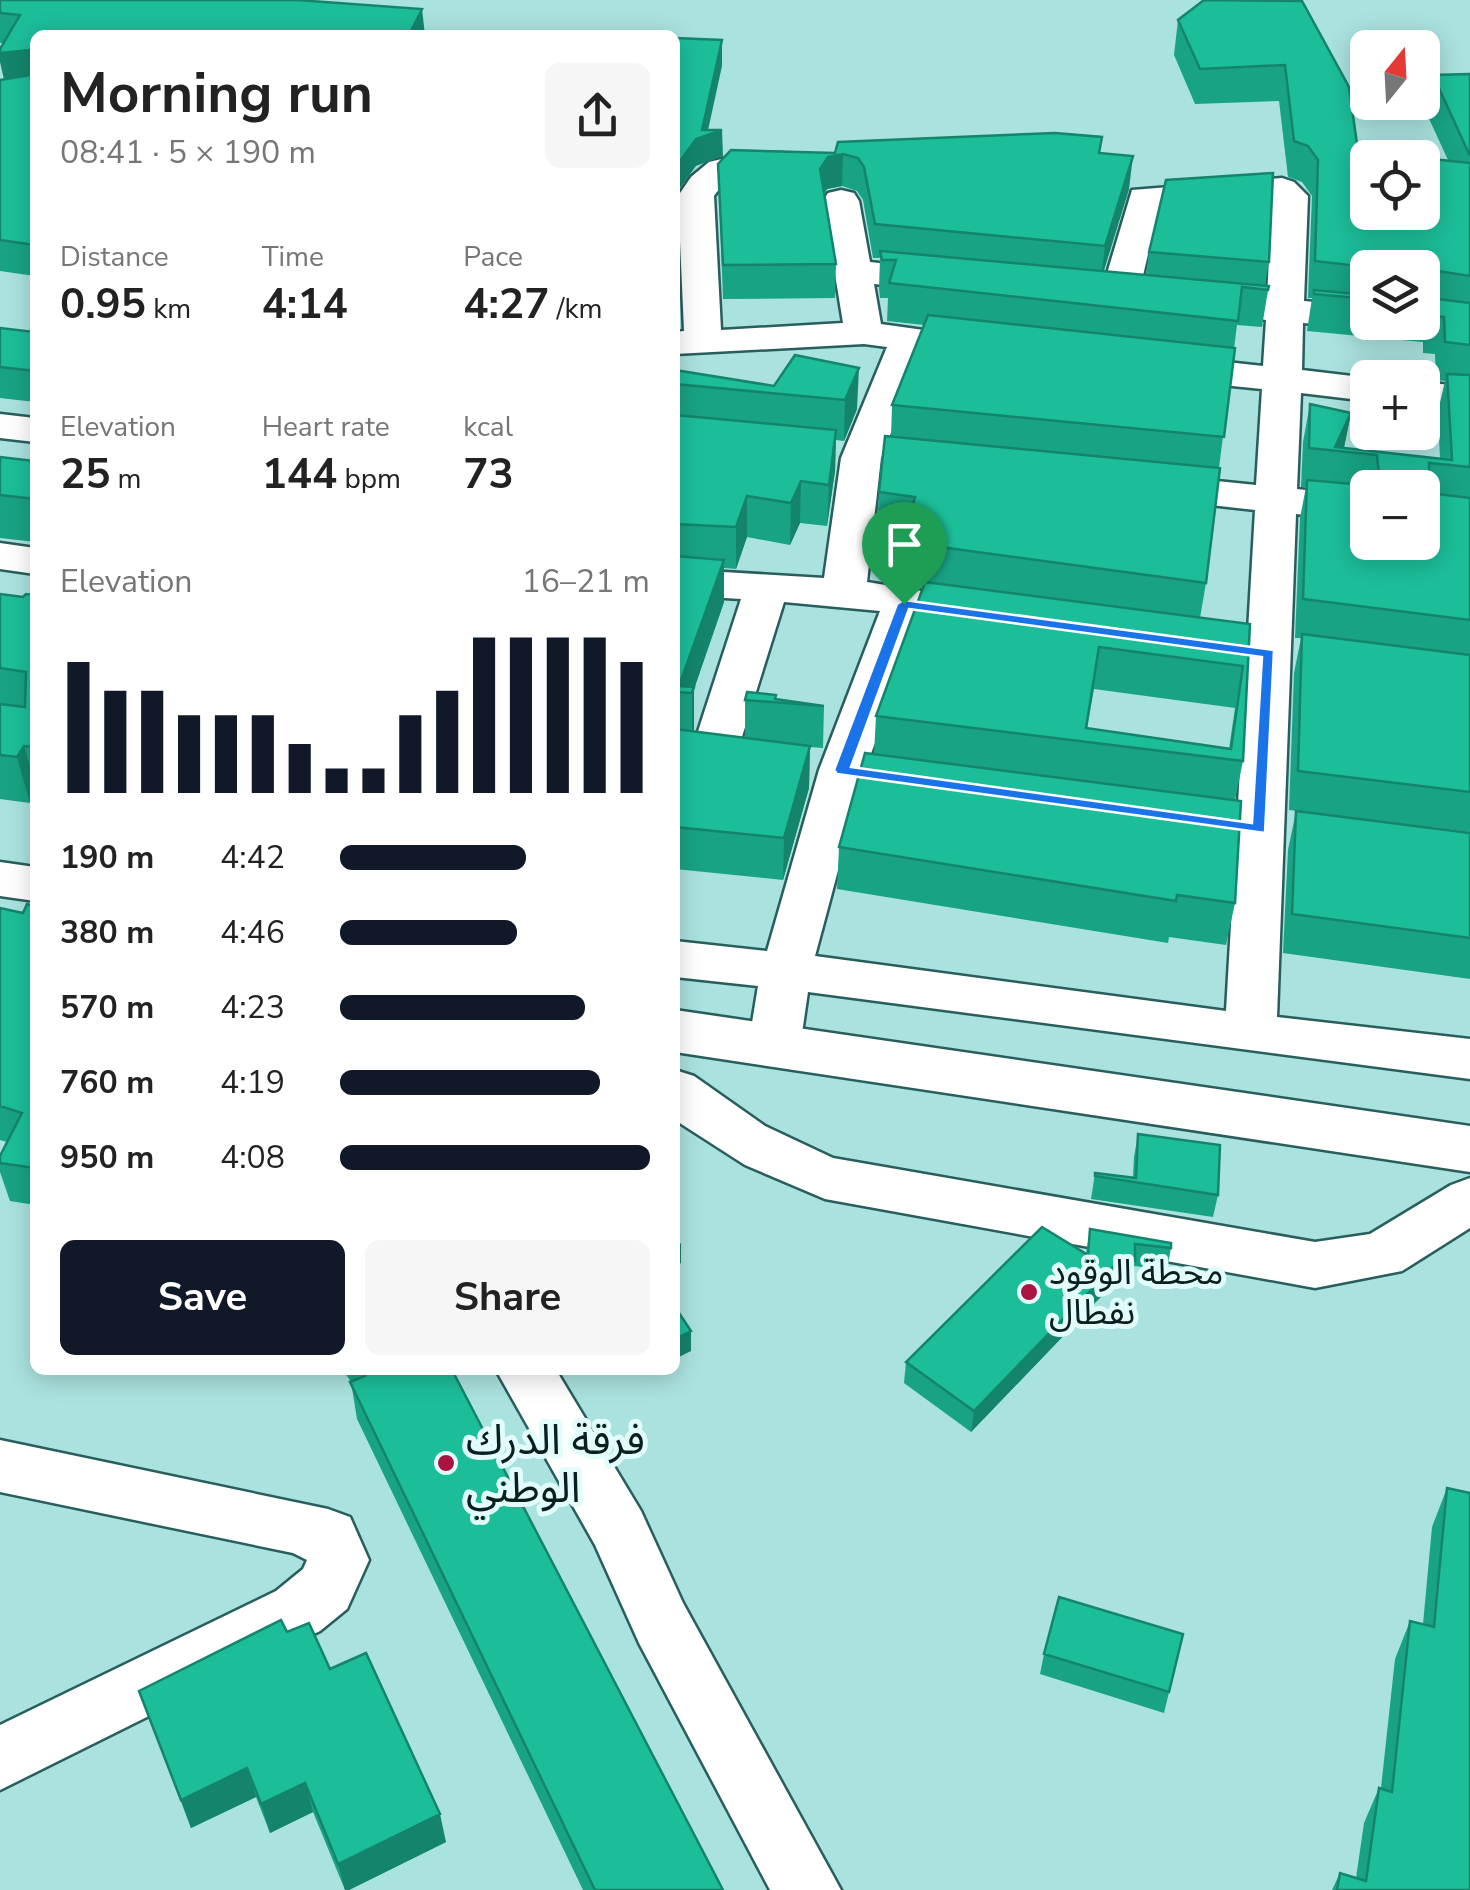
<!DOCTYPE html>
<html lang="en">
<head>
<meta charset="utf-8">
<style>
  body { margin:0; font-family:"Nunito Sans","Noto Sans Arabic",sans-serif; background:#f6f6f6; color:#222; height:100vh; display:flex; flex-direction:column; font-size:38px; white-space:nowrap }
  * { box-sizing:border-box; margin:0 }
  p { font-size:32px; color:#767676 }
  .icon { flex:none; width:55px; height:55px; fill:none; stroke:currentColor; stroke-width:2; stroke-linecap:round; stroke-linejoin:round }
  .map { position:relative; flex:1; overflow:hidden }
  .details { position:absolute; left:30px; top:30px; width:650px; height:1345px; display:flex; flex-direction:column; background:#fff; border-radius:15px; box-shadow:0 5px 25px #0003 }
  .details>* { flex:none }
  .needle { width:65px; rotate:18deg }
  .tools { position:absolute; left:1350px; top:30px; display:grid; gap:20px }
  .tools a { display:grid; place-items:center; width:90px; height:90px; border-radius:15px; background:#fff; box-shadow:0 5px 25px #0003; font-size:50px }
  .pin { position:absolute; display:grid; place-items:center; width:85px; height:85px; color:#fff; margin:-102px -42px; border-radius:50% 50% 50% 0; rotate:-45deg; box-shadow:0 0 10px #0007 }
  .pin .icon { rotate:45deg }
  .round { display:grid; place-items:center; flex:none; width:105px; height:105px; border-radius:15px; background:#f6f6f6 }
  .head { display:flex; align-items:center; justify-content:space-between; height:170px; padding:0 30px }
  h1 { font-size:55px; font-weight:700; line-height:75px }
  .stats { display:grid; grid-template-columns:repeat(3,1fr); gap:15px; height:170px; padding:10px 30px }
  .stats div { display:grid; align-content:center }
  .stats b { font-size:42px; font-weight:700 }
  .stats small { font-size:28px; font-weight:400 }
  .stats p { font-size:28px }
  .chart { height:280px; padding:20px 30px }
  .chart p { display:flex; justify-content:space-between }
  .chart svg { width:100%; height:180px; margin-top:10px; stroke:#111827; stroke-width:6 }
  .primary-button { display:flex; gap:20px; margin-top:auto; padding:20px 30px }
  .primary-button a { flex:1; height:115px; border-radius:15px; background:#111827; color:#fff; font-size:40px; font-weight:700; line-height:115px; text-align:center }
  .primary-button a+a { background:#f6f6f6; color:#222 }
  ul { padding:0 30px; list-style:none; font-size:32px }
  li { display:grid; grid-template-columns:160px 120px 1fr; align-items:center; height:75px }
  li i { height:25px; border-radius:12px; background:#111827 }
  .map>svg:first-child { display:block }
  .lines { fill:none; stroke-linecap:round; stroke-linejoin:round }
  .minor-casing { stroke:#285e5c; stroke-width:5 }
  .major-casing { stroke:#285e5c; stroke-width:5 }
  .minor { fill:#fff; fill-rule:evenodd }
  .major { fill:#fff; fill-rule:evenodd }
  .wall { fill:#18a384; fill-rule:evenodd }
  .shaded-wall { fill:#14856c }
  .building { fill:#1cbe9a; stroke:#14856c; stroke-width:2.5; fill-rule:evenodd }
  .route { fill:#1a73e8; stroke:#fff; stroke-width:2.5; fill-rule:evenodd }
  .poi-dot { fill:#aa1441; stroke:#e1fcfb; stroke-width:4 }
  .labels { text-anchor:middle; stroke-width:10; stroke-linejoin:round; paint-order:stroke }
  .poi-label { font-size:35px; fill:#0a2020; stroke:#e1fcfb; text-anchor:start }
  .near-poi-label { font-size:42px; fill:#0a2020; stroke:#e1fcfb; text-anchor:start }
</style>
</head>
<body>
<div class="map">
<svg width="1470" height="1890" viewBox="0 0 1470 1890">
  <rect width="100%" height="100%" fill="#aae2df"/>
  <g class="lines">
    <defs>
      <path id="minor" d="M782 153 794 156 799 163 794 170C764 178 734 166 714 196L721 330 843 323 823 201 828 193 841 190 854 193 859 201 870 262 960 272 965 280 960 288 947 291 874 284 881 324 952 334 958 342 952 350 923 352 881 458 867 582 984 601 999 605 1006 615 999 625 984 629 921 618 865 770 815 956 1226 1011 1255 510 1148 498 1134 495 1128 486 1134 477 1148 474 1256 485 1262 389 1163 379 1149 375 1144 367 1149 359 1163 355 1263 366 1266 320 1238 315 1232 307 1238 299 1267 297 1272 200 1159 207 1138 297 1132 305 1119 308 1106 305 1100 297 1132 190 1282 178 1294 182 1308 196 1304 301 1368 307V322H1384L1368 329 1303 323 1302 370 1369 378 1368 401 1301 393 1297 489 1368 497V521L1296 514 1277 1017 1470 1039V1079L808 992 800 1047 792 1061 774 1066 756 1061 748 1047 758 986 675 977V941L767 951 819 770 880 611 784 602 736 756 729 767 713 771 697 767 690 756 741 599 675 595V569L824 578 841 458 887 347 864 344 675 354V332L684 331 678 196 691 177 709 162 743 154Z
        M1422 382 1470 387V411L1422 406Z
        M0 414 35 418V442L0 438Z
        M0 543 35 548V574L0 569Z
        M0 862 35 867V901L0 896Z
        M675 1070 694 1076 765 1126 833 1158 1315 1242 1370 1234 1451 1185 1470 1178V1228L1402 1271 1315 1288 825 1199 745 1165 675 1120Z
        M496 1370H556L641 1511 683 1603 841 1890H770L639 1643 595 1545Z
        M0 1440 328 1509 350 1517 369 1560 347 1609 320 1631 0 1790V1725L276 1591 303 1569 307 1560 293 1553 0 1492Z"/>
      <path id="major" d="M675 1010 1470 1126V1172L675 1052Z"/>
    </defs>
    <use href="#minor" class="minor-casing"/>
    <use href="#major" class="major-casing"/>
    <use href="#minor" class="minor"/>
    <use href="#major" class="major"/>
  </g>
  <path class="wall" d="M0 0H300L35 35V276L0 271V80L4 79V43H0Z
    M1298 0 1358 151 1448 160 1425 110 1433 75 1470 74V832L1289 810 1294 673 1301 638H1295L1300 518 1306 487H1301L1303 442 1310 404 1351 413 1344 448 1440 459 1438 411 1445 381 1436 380 1435 354 1423 353V342L1307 331 1312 298H1308L1312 196 1302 182 1288 177 1279 101 1195 104 1174 55 1178 20ZM1368 268H1422V322H1368Z
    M835 153H1100L1129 189 1104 271 1146 275 1149 252 1269 262 1265 285 1268 290 1262 327 1237 325 1219 468 1206 583 1200 618 1250 624 1243 761 1235 800V903L1226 945 1169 937 1168 943 837 889 839 847 874 754 876 716 924 587 900 584 904 537 877 533 879 492 891 437 892 405 924 325 887 321 888 298H880L879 288 880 258H873L863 200 857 191 842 186 827 189 824 194 836 264 835 298 723 299 718 164ZM1094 689 1235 708 1229 749 1087 728Z
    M675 198 678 289H675Z
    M0 328 35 332V402L0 398Z
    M795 355 857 409 844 441 836 440 835 471 827 526 800 523 790 545 747 537 736 569 724 568V602L694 689V731L745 738V700L776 699 824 706 823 748 810 747 809 788 783 880 675 869V370L774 386Z
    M0 457 35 461V542L0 538Z
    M0 594 23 597 35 595V795L30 803 0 799Z
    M1296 811 1470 833V979L1283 953 1288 850Z
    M35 907V1205L10 1201 0 1172V1156L7 1142 0 1140V908L23 913Z
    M1138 1134 1218 1195 1213 1217 1091 1199 1095 1173 1133 1177 1134 1157Z
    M1090 1229 1171 1248 1167 1270 1134 1266 1130 1283 1116 1281 971 1432 904 1383 906 1362 1086 1254Z
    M343 1370H452L723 1890H583L357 1419 351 1382Z
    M1447 1488 1470 1890H1332L1340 1873 1356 1878 1364 1823 1379 1788H1381L1395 1659 1410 1621 1423 1624 1432 1527Z
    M287 1632 330 1669 446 1842 349 1890H345L313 1812 270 1833 256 1797 191 1828 139 1691Z
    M1183 1634 1164 1713 1040 1674 1044 1654Z"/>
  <path class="shaded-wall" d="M422 9 425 35H409Z
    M722 40V66L707 135 722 130 723 156 696 166 675 195V168L702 130Z
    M31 50 35 80 5 84 0 62V53Z
    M843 154 842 186 827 189 819 202 820 169 828 157Z
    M1133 156 1129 189 1101 279 1105 246Z
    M859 368 857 409 844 441 845 400Z
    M1351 413 1343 452 1334 451Z
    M836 430 835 471 827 526 829 485Z
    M801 481 800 523 790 545 791 503Z
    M747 496V537L736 569V527Z
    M724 560V602L694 689V729L692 735V693L679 686Z
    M24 746 35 785V795L30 803 17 757Z
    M810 746 809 788 783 880 784 838Z
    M681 1243V1263L675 1268V1247Z
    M1120 1260 1116 1281 971 1432 974 1411Z
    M691 1331V1351L675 1359V1339Z
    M247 1768 256 1797 191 1828 181 1800Z
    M305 1783 313 1812 270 1833 261 1804Z
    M440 1814 446 1842 349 1890H345L338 1864Z"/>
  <path class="building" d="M0 0H297L422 9 409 35H35V245L0 240V80L31 75V50L0 53V49L20 15 0 13Z
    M1204 0 1302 1 1349 87 1358 151 1422 158H1368V212H1422V158L1470 163V276L1431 270 1427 281H1422V268H1376L1315 261 1318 160 1308 146 1294 141 1285 65 1200 69 1178 20Z
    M675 38 722 40 702 130H722L696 139 675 168Z
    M1470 74V156L1433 75Z
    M1055 133 1102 137 1099 153 1133 156 1105 246 875 224 864 167 858 158 843 154 828 157 820 169 836 264 723 265 718 164 731 150 835 153 838 142Z
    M1273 173 1269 262 1149 252 1166 180Z
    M675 198 678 262H675Z
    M880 251 1269 286 1268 290 1242 287 1238 321 889 283 896 260H882Z
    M1314 290 1368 295V299L1314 294Z
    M1422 297 1470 303V345L1445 342 1444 317 1432 316V305L1422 304Z
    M928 315 1235 348 1224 437 892 405Z
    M0 328 35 332V371L0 367Z
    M795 355 859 368 845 400 675 384V370L774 386Z
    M1447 374 1470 375V467L1429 463V493L1470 498V620L1303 599 1307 480 1376 486 1380 483 1377 455 1309 448 1310 404 1351 413 1335 447 1452 460ZM1368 488H1422V542H1368Z
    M675 415 836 430 829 485 801 481 791 503 747 496 736 527 675 524Z
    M885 436 1220 468 1206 583 903 542 915 497 879 492Z
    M0 457 35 461V499L0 495Z
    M675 556 724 560 679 686 694 687 692 693 675 692Z
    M925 582 1250 624 1243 761 876 716ZM1099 647 1243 666 1231 749 1086 728Z
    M0 594 23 597 26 594 35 595V747L24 746 17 757 0 755V704L25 707 26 672 0 668Z
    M1302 634 1470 655V792L1298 771Z
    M747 692 776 695 775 699 824 706 745 700Z
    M675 729 810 746 784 838 675 827Z
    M865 753 1241 801 1235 903 1177 895 1176 901 839 847Z
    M1296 811 1470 833V938L1292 914Z
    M27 904 35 907V1168L0 1163V1156L22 1113 0 1106V908L23 913Z
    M1138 1134 1220 1145 1218 1195 1095 1176V1173L1136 1178Z
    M1042 1227 1088 1255 1090 1229 1171 1243V1248L1135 1244V1261L1120 1260 974 1411 906 1362Z
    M675 1307 691 1331 675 1339Z
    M361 1370H452L723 1890H595L350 1382 365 1376Z
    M1447 1488 1470 1493V1890H1337L1340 1873 1366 1881 1379 1788 1392 1792 1410 1621 1434 1627Z
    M1059 1597 1183 1634 1169 1692 1044 1654Z
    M281 1620 287 1632 309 1623 330 1669 366 1653 440 1814 338 1864 305 1783 261 1804 247 1768 181 1800 139 1691Z"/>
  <path class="route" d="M904 600 1274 650 1265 833 837 774 834 770 897 604ZM909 609 1262 657 1252 823 851 767Z"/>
  <g class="poi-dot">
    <circle cx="1029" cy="1292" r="10"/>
    <circle cx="446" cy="1463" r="10"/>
  </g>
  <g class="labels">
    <g class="poi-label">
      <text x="1049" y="1284">محطة الوقود<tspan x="1049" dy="40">نفطال</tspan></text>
    </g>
    <g class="near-poi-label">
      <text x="466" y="1454">فرقة الدرك<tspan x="466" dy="48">الوطني</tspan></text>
    </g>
  </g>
</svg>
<div class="tools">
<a><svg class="needle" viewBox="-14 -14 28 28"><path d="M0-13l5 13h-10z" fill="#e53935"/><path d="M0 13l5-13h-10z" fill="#767676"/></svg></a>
<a><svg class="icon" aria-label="locate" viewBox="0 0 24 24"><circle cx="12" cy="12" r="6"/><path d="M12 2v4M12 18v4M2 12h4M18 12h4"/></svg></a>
<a><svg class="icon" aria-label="layers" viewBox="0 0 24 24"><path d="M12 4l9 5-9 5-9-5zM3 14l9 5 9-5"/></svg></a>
<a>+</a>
<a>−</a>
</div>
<div class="pin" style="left:904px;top:604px;background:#1e9e55"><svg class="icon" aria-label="arrive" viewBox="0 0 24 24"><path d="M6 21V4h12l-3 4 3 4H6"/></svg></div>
<section class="details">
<div class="head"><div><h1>Morning run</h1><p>08:41 · 5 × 190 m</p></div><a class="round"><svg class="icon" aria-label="share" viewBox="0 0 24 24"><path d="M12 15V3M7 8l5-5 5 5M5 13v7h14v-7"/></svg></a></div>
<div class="stats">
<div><p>Distance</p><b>0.95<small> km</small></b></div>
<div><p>Time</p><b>4:14</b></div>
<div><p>Pace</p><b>4:27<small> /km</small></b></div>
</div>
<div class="stats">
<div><p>Elevation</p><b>25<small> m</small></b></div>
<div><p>Heart rate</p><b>144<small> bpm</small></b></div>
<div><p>kcal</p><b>73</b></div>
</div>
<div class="chart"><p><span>Elevation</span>16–21 m</p>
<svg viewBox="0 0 160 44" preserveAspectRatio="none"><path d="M5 44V12M15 44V19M25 44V19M35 44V25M45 44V25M55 44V25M65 44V32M75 44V38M85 44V38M95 44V25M105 44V19M115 44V6M125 44V6M135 44V6M145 44V6M155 44V12"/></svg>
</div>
<ul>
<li><b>190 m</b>4:42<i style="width:60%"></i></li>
<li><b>380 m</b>4:46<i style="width:57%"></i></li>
<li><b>570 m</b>4:23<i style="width:79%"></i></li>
<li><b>760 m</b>4:19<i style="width:84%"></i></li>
<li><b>950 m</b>4:08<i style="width:100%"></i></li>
</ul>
<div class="primary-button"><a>Save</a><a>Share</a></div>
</section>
</div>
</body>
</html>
